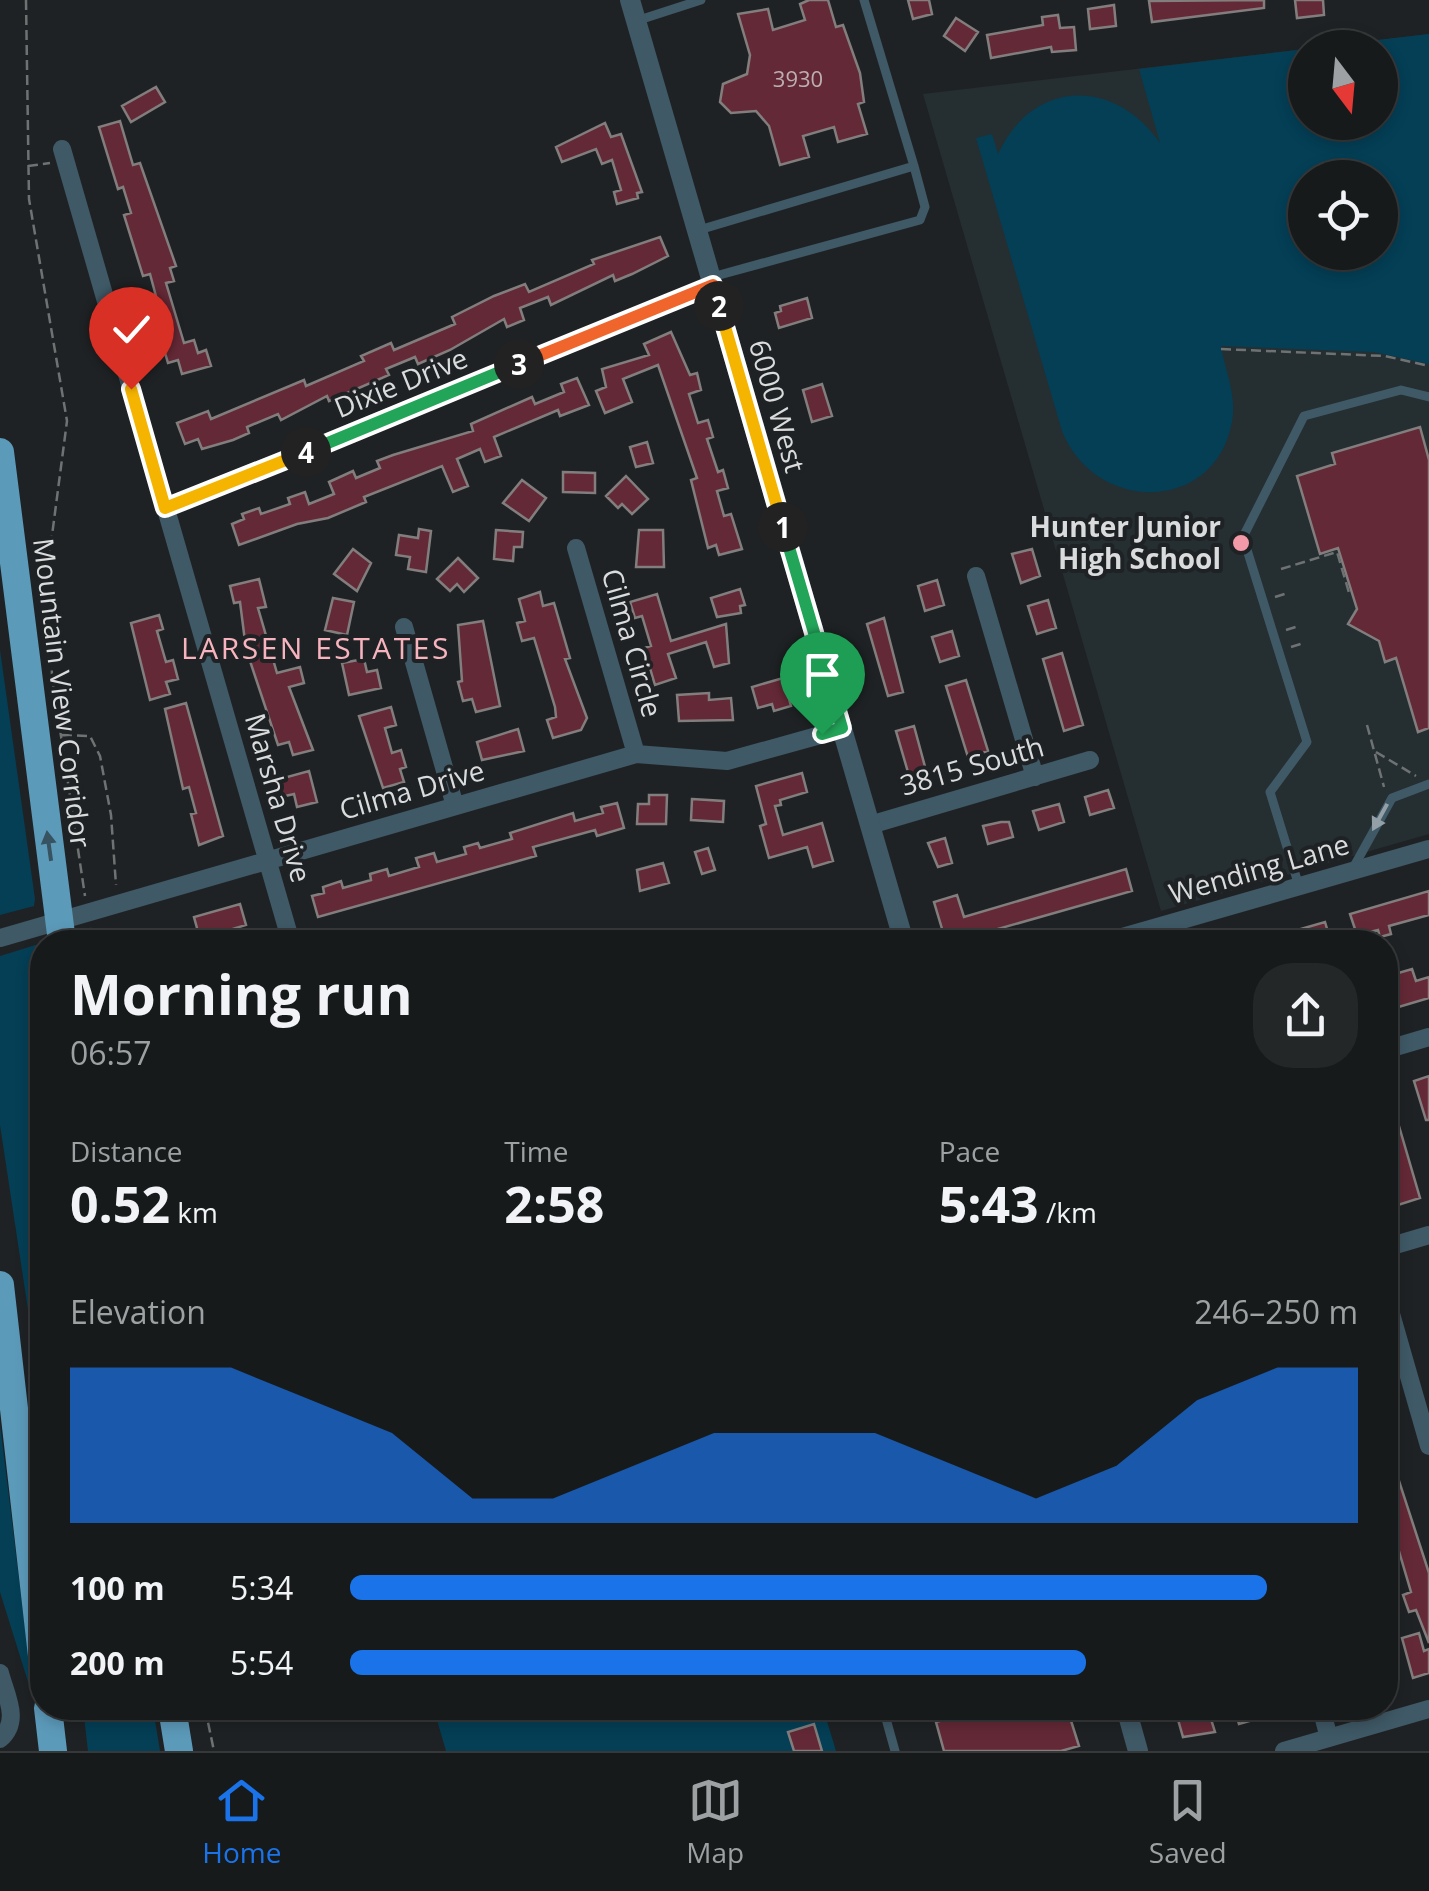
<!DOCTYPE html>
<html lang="en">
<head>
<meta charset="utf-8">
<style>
  body { margin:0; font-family:"Open Sans",sans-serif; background:#242728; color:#f1f3f6; height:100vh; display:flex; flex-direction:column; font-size:38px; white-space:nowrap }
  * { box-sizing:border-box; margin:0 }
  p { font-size:32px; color:#9ea1a3 }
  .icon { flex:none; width:55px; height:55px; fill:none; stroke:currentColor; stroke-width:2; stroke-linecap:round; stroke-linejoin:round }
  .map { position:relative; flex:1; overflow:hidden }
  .drawer { position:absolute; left:30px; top:930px; width:1368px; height:790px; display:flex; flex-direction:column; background:#171a1b; border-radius:40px; box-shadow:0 5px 15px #0003,0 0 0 2px #36383a }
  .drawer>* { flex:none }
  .needle { width:65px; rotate:164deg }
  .buttons { position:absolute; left:1288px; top:30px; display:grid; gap:20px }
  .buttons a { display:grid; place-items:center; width:110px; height:110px; border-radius:50%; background:#171a1b; box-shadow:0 5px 15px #0003,0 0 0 2px #36383a; font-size:50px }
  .pin { position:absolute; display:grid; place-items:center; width:85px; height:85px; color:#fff; margin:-102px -42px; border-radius:50% 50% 50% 0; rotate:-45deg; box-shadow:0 0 10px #0007 }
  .pin .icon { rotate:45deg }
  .km { position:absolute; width:50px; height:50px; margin:-25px; border-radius:50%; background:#222; color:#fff; font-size:28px; line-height:50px; text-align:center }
  .round { display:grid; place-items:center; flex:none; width:105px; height:105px; border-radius:40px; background:#242728 }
  .summary { display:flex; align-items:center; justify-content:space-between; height:170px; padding:0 40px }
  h1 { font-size:55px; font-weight:700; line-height:75px }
  .metrics { display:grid; grid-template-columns:repeat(3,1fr); gap:15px; height:170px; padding:10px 40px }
  .metrics div { display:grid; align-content:center }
  .metrics b { font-size:50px; font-weight:700 }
  .metrics small { font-size:28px; font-weight:400 }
  .metrics p { font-size:28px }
  .chart { height:280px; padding:20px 40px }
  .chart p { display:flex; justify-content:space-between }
  .chart svg { width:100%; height:180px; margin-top:10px; fill:#1a73e8; opacity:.7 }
  ul { padding:0 40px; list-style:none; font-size:32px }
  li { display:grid; grid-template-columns:160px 120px 1fr; align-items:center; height:75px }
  li i { height:25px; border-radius:12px; background:#1a73e8 }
  .menu { display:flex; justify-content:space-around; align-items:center; height:140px; border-top:2px solid #36383a; background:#171a1b; font-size:28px; color:#9ea1a3 }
  .menu a { display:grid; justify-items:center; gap:5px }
  .menu .current { color:#1a73e8 }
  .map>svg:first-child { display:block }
  .built { fill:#252e31; fill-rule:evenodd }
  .green { fill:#043f56; fill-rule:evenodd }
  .building { fill:#642936; stroke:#827e7e; stroke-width:2.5 }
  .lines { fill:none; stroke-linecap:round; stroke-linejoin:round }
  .path { stroke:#6f7273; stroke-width:2.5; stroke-dasharray:10 5; stroke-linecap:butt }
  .service { stroke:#3f5966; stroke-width:9 }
  .minor { stroke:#3f5966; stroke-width:18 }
  .tertiary { stroke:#3f5966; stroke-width:20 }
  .trunk { stroke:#5c9aba; stroke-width:28 }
  .oneway { fill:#94a0a7 }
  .oneway2 { fill:#375260 }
  .split-1-casing { stroke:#fff; stroke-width:20 }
  .split-2-casing { stroke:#fff; stroke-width:20 }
  .split-3-casing { stroke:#fff; stroke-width:20 }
  .split-4-casing { stroke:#fff; stroke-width:20 }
  .split-5-casing { stroke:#fff; stroke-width:20 }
  .split-1 { stroke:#22a559; stroke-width:12 }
  .split-2 { stroke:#f5b400; stroke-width:12 }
  .split-3 { stroke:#f0652b; stroke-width:12 }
  .split-4 { stroke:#22a559; stroke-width:12 }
  .split-5 { stroke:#f5b400; stroke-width:12 }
  .poi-dot { fill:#f39aa9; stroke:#1f2224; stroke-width:4 }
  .labels { text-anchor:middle; stroke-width:8; stroke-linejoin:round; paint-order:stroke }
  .number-label { font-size:22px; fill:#bcaeb2 }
  .street-label { font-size:28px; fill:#d9dbdc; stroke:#1f2224 }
  .poi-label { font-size:28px; font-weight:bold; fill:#d9dbdc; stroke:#1f2224; text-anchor:end }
  .neighbourhood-label { font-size:30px; letter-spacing:2.5px; fill:#f8b4be; stroke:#1f2224 }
</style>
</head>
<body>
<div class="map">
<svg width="1429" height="1751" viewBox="0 0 1429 1751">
  <rect width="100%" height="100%" fill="#1f2224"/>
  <path class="built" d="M1429 34V834L1161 911 923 94 1305 49V122H1380V48L1318 47ZM1305 178H1380V252H1305Z"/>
  <path class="green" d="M1429 34V364L1374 352 1221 346C1225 371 1237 395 1232 422 1215 514 1095 514 1062 431L976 138 992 134 998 154C1033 78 1115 78 1160 143L1139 69 1305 49V122H1380V48L1318 47ZM1305 178H1380V252H1305Z
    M0 650 35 899 34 906 0 915Z
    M42 943V1402L0 1125V956Z
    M0 1424 34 1701 0 1592Z
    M83 1708H153L160 1751H88Z
    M481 1708H823L836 1751H446L437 1720Z"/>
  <path class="building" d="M809 0H828L836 27 843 25 860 73 864 102 858 104 867 134 838 142 834 127 803 136 809 157 780 165 769 126 756 111 731 113 720 102 723 84 747 74 750 55 738 14 768 9 773 30 805 20 800 4Z
    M908 0H929L932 14 913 19Z
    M1264 0V8L1152 22 1149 1Z
    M1295 0H1323L1324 15 1297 18Z
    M1114 5 1116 26 1090 29 1088 9Z
    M1058 15 1060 28 1074 27 1076 50 1052 52 1051 47 991 58 987 35 1043 25 1042 17Z
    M956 18 978 32 965 51 944 36Z
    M156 87 165 102 131 122 122 106Z
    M120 121 133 165 140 163 176 266 170 268 174 281 166 283 184 343 194 340 198 353 206 350 211 366 182 374 178 360 168 363 150 302 157 300 150 274 143 276 124 215 131 213 123 187 118 189 99 127Z
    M605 123 611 137 621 134 642 192 637 193 638 198 617 204 614 192 621 190 612 160 602 164 596 149 562 162 556 147Z
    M660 237 668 256 632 274 615 281 613 275 551 305 548 297 520 308 524 320 507 327 504 319 450 350 418 364 415 357 386 369 389 375 329 401 327 396 281 420 278 414 247 427 249 433 233 440 202 449 198 439 185 444 177 423 208 411 211 419 304 380 306 386 364 361 361 356 391 343 394 350 455 324 452 317 494 296 525 284 529 292 594 264 592 260Z
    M807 298 812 318 779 328 775 313 781 311 780 306Z
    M671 332 690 375 697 373 701 390 689 394 698 423 708 420 713 437 707 439 718 472 723 470 728 488 717 491 724 516 731 514 742 549 719 555 716 545 708 548 691 480 697 478 658 365 623 379 632 402 605 413 596 391 606 387 602 369 649 355 644 344Z
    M577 378 589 405 560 416 558 410 494 437 501 456 485 462 480 449 457 459 468 486 453 492 442 466 364 497 366 502 328 518 297 524 239 545 232 524 244 519 242 514 259 508 261 514 290 504 288 498 305 492 309 504 334 494 329 482 353 471 356 478 380 468 377 461 393 455 473 431 471 424 532 397 535 404 564 392 561 384Z
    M822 384 832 416 812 422 803 390Z
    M1420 427 1429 460V728L1418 732 1396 658 1385 662 1379 641 1348 624 1357 609 1338 548 1320 554 1297 476 1335 464 1332 453Z
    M647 442 653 463 636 467 630 447Z
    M563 472 595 473V493L563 492Z
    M626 476 648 499 632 514 622 504 618 508 606 496Z
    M522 480 546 498 529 521 503 503Z
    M419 529 431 531 426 572 408 569 410 557 396 555 399 535 418 538Z
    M496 530 523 532 522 547H514L513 561 494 559Z
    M639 530H663L664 567H636Z
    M353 549 371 563 357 591 334 574Z
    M1032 549 1040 576 1021 583 1012 554Z
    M458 558 478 578 464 592 457 584 450 591 437 579Z
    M259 579 266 607 258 608 277 673 300 667 304 683 289 687 313 750 293 755 289 742 278 745 246 649 240 602 234 603 230 586Z
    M937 580 944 605 925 611 918 586Z
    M740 589 745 605 740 606 741 613 717 617 711 598Z
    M540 592 543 606 554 603 570 658 565 659 587 718 581 730 553 738 547 720 556 717 555 707 534 638 522 641 517 623 525 621 519 599Z
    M657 594 671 641 726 624 729 663 714 667 706 642 668 654 676 678 655 685 644 648 651 646 642 616 635 618 630 602Z
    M333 598 354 602 347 635 325 630Z
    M1048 600 1056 628 1037 634 1028 606Z
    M159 615 163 629 157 631 166 662 173 660 178 679 166 682 170 694 150 700 131 623Z
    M884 618 903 692 888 696 867 624Z
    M483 621 500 706 476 712 472 699 463 701 458 682 462 681 458 625Z
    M952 631 959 656 940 662 932 637Z
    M1062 653 1083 725 1064 731 1043 659Z
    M364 659 367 672 377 670 381 688 349 695 342 663Z
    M783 678 791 706 774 711 772 704 758 708 752 687Z
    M966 680 988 751 968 757 946 686Z
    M709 693V700L731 698 733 720 679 721 677 695Z
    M186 703 223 836 199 845 191 814 196 813 189 787 183 789 165 709Z
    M391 707 396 725 385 728 392 753 401 750 406 767 400 769 404 782 383 788 359 716Z
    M914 726 927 774 910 779 896 731Z
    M518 729 524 751 482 760 477 742Z
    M309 771 317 802 297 807 294 794 281 797 276 780Z
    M802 773 807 792 780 800 781 805 775 806 783 835 822 823 833 861 813 867 807 847 769 858 760 826 766 824 756 786Z
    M1108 790 1114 808 1090 815 1085 797Z
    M649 795H667L666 824H637L638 804H649Z
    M692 799 724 801 723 822 691 820Z
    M617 803 624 828 597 836 595 830 533 847 536 856 318 917 312 896 324 893 323 887 341 881 343 888 371 880 370 874 387 869 389 876 419 867 416 858 434 853 437 862 466 854 464 847 478 843 480 848 512 839 510 833 573 813 575 821 603 813 601 807Z
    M1059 804 1064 822 1039 830 1033 811Z
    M1001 822H1009L1013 837 988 844 983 826Z
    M945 838 952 863 938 867 928 843Z
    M708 848 715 870 702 874 695 852Z
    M663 863 669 883 640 891 637 870Z
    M1126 869 1132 891 952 942H946L934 902 957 895 964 917Z
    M1429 891V915L1389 926 1391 934 1380 937 1378 930 1357 935 1350 914Z
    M240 904 246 925 200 939 194 917Z
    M1325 922 1331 942H1267L1266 939Z
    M1412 969 1416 981 1429 977V998L1385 1011 1388 976Z
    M1429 1076V1120H1426L1414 1081Z
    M1385 1092H1389L1420 1198 1398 1205 1385 1177Z
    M1385 1438 1429 1573V1643L1416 1610 1409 1612 1403 1595 1411 1592 1385 1504Z
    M1419 1633 1424 1651 1429 1649V1673L1413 1678 1402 1638Z
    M987 1708H1067L1079 1746 1061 1751H944L936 1722Z
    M1234 1708H1285V1711L1239 1724Z
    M1199 1710 1201 1718 1210 1716 1215 1732 1183 1737 1177 1716Z
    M814 1724 822 1751H794L788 1732Z"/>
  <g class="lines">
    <path class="path" d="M26 0 29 199 67 421 48 566 52 676 85 896
      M28 166 50 163
      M1221 349 1385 356 1429 366
      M1281 569 1337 552 1350 596
      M1275 597 1288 593
      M1286 630 1299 626
      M1291 647 1304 643
      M1367 725 1384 787
      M62 735 90 736 100 756 111 815 116 885
      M1376 752 1416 776
      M90 928 92 942
      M205 1708 214 1751"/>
    <path class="service" d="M636 21 701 0
      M699 230 914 166 864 0
      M712 277 920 220 925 207 914 166
      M1352 870 1392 798 1429 784
      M1299 886 1270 792 1307 742 1243 537 1304 416 1401 390 1429 397
      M883 1708 895 1751"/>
    <path class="minor" d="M62 149 291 942
      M165 508 713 285
      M576 548 636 754
      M976 576 1035 777
      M404 627 455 806
      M870 825 1090 760
      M0 938 636 754 727 761 842 729
      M1105 942 1429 849
      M1385 1050 1429 1037
      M1385 1248 1429 1235
      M1385 1293 1429 1446
      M0 1673C6 1696 21 1721 0 1739
      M1321 1708 1329 1738
      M1284 1751 1429 1709"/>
    <path class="tertiary" d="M630 0 904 942
      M1126 1708 1138 1751"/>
    <path class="trunk" d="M0 452 62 942
      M0 1285 42 1656
      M48 1708 53 1751
      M172 1708 179 1751"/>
  </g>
  <defs><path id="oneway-solid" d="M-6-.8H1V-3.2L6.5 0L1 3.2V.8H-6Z" transform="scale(2.5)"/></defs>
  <use class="oneway" href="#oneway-solid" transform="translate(1380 817) rotate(119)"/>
  <use class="oneway2" href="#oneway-solid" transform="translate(49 846) rotate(-98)"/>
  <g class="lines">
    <defs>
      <path id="split-1" d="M783 527 842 728 822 734"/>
      <path id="split-2" d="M719 306 783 527"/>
      <path id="split-3" d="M519 364 713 285 719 306"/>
      <path id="split-4" d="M306 452 519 364"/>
      <path id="split-5" d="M131 389 165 508 306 452"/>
    </defs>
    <use href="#split-1" class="split-1-casing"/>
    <use href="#split-2" class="split-2-casing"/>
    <use href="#split-3" class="split-3-casing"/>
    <use href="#split-4" class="split-4-casing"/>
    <use href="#split-5" class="split-5-casing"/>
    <use href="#split-1" class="split-1"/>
    <use href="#split-2" class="split-2"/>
    <use href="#split-3" class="split-3"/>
    <use href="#split-4" class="split-4"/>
    <use href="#split-5" class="split-5"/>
  </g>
  <circle class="poi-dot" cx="1241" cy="543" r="10"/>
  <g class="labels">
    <g class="number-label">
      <text x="798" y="87">3930</text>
    </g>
    <g class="street-label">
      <text transform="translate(401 383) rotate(-22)" y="10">Dixie Drive</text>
      <text transform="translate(777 406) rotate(74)" y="10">6000 West</text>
      <text transform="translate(632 643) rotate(74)" y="10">Cilma Circle</text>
      <text transform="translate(62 693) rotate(83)" y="10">Mountain View Corridor</text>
      <text transform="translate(972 766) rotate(-16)" y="10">3815 South</text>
      <text transform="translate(412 790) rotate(-16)" y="10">Cilma Drive</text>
      <text transform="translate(278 798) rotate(74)" y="10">Marsha Drive</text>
      <text transform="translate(1259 869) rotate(-16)" y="10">Wending Lane</text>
    </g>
    <g class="poi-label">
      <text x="1221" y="537">Hunter Junior<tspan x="1221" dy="32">High School</tspan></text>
    </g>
    <g class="neighbourhood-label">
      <text x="316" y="659">LARSEN ESTATES</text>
    </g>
  </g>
</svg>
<div class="buttons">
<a><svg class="needle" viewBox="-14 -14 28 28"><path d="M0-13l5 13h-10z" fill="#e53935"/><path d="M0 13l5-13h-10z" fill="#9ea1a3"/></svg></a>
<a><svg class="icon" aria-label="locate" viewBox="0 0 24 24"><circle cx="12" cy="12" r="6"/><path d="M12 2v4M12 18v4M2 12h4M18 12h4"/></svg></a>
</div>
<div class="pin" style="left:822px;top:734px;background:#1e9e55"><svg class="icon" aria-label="arrive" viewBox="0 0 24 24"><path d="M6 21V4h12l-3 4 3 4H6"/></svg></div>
<div class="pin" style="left:131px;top:389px;background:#d93025"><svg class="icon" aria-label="check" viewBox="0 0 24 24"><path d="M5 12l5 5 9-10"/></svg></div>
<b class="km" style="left:783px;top:527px">1</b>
<b class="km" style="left:719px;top:306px">2</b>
<b class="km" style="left:519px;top:364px">3</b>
<b class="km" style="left:306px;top:452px">4</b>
<section class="drawer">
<div class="summary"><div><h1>Morning run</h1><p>06:57</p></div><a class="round"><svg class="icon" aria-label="share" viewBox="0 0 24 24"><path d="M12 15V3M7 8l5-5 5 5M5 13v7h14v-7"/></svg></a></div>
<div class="metrics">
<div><p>Distance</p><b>0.52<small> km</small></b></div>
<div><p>Time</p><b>2:58</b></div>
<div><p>Pace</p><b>5:43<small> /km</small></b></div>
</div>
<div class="chart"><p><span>Elevation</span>246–250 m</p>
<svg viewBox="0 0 160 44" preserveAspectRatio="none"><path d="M0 44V6L10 6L20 6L30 14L40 22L50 38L60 38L70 30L80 22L90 22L100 22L110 30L120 38L130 30L140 14L150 6L160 6V44z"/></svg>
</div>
<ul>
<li><b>100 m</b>5:34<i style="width:91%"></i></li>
<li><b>200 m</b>5:54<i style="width:73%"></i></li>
</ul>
</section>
</div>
<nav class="menu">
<a class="current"><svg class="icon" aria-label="home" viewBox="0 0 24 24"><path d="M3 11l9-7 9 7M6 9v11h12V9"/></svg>Home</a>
<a><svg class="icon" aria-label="map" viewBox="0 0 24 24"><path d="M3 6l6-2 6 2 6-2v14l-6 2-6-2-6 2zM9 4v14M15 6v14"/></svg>Map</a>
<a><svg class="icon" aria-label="saved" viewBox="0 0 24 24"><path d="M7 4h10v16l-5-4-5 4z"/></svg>Saved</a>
</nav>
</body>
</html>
